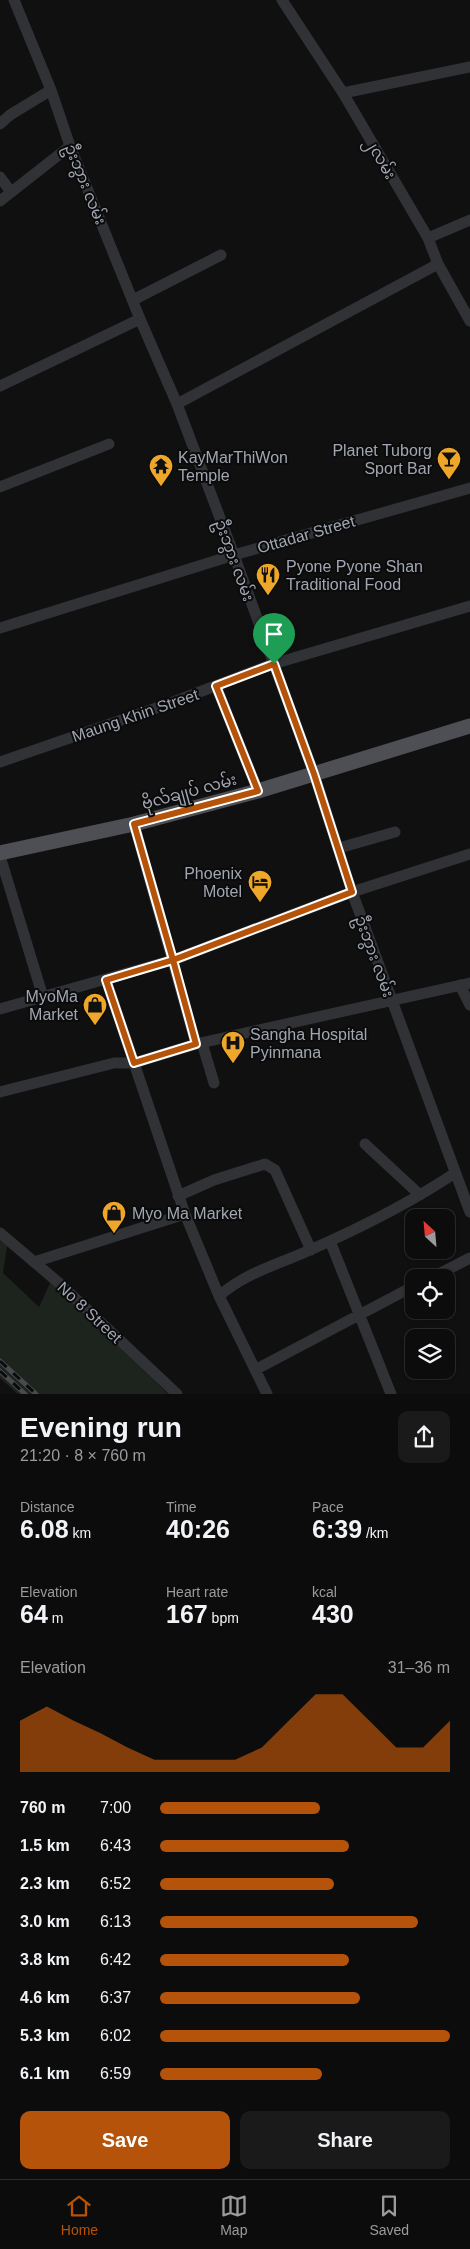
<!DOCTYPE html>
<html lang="en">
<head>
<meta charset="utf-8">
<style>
  body { margin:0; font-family:Arial,"Noto Sans Myanmar",sans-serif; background:#1a1a1b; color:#f1f3f6; height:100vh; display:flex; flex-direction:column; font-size:19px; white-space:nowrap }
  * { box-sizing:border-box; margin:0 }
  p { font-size:16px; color:#9a9b9d }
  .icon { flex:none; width:28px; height:28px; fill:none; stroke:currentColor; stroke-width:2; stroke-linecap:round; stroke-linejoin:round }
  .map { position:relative; height:1394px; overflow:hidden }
  .details { display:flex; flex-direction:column; background:#0c0c0d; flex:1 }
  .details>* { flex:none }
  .needle { width:32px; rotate:334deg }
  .buttons { position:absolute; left:405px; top:1209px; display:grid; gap:10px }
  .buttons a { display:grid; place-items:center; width:50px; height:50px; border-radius:10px; background:#0c0c0d; box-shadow:0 1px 4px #0004,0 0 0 1px #2c2c2e; font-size:25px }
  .pin { position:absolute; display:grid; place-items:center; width:42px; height:42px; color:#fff; margin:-51px -21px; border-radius:50% 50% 50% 0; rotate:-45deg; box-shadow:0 0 5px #0007 }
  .pin .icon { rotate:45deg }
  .round { display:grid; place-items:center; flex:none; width:52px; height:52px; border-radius:10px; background:#1a1a1b }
  .headline { display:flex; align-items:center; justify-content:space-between; height:85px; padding:0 20px }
  h1 { font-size:28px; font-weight:700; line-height:38px }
  .stats { display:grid; grid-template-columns:repeat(3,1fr); gap:8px; height:85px; padding:5px 20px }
  .stats div { display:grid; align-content:center }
  .stats b { font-size:25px; font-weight:700 }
  .stats small { font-size:14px; font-weight:400 }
  .stats p { font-size:14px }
  .chart { height:140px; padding:10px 20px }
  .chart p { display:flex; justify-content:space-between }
  .chart svg { width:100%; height:90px; margin-top:5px; fill:#b45309; opacity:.7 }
  .action { display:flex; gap:10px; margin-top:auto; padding:10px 20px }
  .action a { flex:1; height:58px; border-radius:10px; background:#b45309; color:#fff; font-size:20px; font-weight:700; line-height:58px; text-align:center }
  .action a+a { background:#1a1a1b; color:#f1f3f6 }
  ul { padding:0 20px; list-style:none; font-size:16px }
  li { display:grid; grid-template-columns:80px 60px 1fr; align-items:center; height:38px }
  li i { height:12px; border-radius:6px; background:#b45309 }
  .tab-bar { display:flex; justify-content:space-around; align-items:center; height:70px; border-top:1px solid #2c2c2e; background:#0c0c0d; font-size:14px; color:#9a9b9d }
  .tab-bar a { display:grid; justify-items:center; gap:2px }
  .tab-bar .on { color:#b45309 }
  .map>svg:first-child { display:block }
  .green { fill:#1c241d }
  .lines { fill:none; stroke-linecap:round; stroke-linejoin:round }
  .minor { stroke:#313236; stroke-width:11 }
  .major { stroke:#4d4f55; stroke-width:15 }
  .rail-casing { stroke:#484a4f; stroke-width:5 }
  .rail { stroke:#0b0b0c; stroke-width:3; stroke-dasharray:9; stroke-linecap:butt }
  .route-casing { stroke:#fff; stroke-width:10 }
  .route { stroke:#b45309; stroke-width:6 }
  .labels { text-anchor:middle; stroke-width:4; stroke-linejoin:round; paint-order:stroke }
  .street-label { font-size:16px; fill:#a1a7b2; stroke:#0b0b0c }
  .poi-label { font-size:16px; fill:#a1a7b2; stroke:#0b0b0c; text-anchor:start }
</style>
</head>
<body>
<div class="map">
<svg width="470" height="1394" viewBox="0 0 470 1394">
  <rect width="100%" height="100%" fill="#101011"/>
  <path class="green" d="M0 1241 7 1246 3 1273 39 1307 51 1281 168 1394H18L0 1378Z"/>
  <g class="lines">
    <path class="minor" d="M14 0 51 90 70 146 140 319 177 404 234 555 314 774 352 892 470 1212
      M282 0 343 93 428 238 438 264 470 321
      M343 93 470 67
      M0 124 10 115 51 90
      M0 177 11 192
      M0 201 70 146
      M428 238 470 220
      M133 300 221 255
      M0 386 140 319
      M177 404 438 264
      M0 487 109 444
      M0 628 234 555 470 488
      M216 686 258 791
      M0 762 168 704 273 664 470 606
      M134 824 196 1044
      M339 848 395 832
      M0 856 43 997
      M106 980 185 1214 219 1296 267 1394
      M460 985 470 1005
      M0 1009 173 960 352 892 470 854
      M202 1043 214 1083
      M0 1092 114 1063H134L196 1044 470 983
      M365 1144 420 1195
      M178 1196 214 1180 265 1164 275 1170 311 1250
      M0 1233 59 1283 177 1394
      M330 1241 391 1394
      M34 1262 185 1214
      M431 1278 470 1258
      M219 1296C247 1272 277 1265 310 1250 360 1228 410 1203 455 1173
      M255 1370 414 1286"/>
    <path class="major" d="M0 853 134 824 258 791 470 726"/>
    <defs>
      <path id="rail" d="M0 1361 36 1394
        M0 1371 25 1394"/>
    </defs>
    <use href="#rail" class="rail-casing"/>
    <use href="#rail" class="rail"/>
  </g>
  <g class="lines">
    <defs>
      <path id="route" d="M274 664 314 774 352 892 173 960 196 1044 134 1063 106 980 173 960 134 824 258 791 216 686 274 664"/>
    </defs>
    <use href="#route" class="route-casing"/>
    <use href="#route" class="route"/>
  </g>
  <defs>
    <symbol id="bar-pin" viewBox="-11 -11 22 30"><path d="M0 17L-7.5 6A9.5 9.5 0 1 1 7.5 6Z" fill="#efa72a" stroke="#0b0b0c"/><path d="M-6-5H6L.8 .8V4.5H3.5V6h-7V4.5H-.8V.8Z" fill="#111"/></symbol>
    <symbol id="temple-pin" viewBox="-11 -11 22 30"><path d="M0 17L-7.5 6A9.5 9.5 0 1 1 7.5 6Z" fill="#efa72a" stroke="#0b0b0c"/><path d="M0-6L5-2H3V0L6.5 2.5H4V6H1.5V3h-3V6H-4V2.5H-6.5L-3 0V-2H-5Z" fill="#111"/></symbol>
    <symbol id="restaurant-pin" viewBox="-11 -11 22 30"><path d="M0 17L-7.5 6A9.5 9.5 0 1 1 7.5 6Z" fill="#efa72a" stroke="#0b0b0c"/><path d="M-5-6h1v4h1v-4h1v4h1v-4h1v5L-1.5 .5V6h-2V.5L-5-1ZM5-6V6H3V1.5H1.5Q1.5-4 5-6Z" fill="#111"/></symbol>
    <symbol id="hotel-pin" viewBox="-11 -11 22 30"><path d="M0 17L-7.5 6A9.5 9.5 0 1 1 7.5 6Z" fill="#efa72a" stroke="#0b0b0c"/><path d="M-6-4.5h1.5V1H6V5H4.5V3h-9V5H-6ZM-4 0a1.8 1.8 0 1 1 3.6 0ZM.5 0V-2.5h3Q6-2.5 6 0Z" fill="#111"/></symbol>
    <symbol id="shop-pin" viewBox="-11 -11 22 30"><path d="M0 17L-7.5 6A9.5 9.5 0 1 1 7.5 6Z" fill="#efa72a" stroke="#0b0b0c"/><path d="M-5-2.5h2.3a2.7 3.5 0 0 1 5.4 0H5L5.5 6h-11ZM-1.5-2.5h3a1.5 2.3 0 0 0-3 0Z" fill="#111"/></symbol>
    <symbol id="hospital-pin" viewBox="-11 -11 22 30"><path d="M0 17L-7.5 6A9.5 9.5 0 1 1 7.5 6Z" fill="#efa72a" stroke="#0b0b0c"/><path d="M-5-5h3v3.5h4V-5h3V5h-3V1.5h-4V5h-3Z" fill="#111"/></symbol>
  </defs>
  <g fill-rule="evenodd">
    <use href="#bar-pin" x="435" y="445" width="28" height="38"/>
    <use href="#temple-pin" x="147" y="452" width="28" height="38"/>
    <use href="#restaurant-pin" x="254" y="561" width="28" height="38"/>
    <use href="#hotel-pin" x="246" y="868" width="28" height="38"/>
    <use href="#shop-pin" x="81" y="991" width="28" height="38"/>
    <use href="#hospital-pin" x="219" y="1029" width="28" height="38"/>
    <use href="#shop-pin" x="100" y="1199" width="28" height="38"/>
  </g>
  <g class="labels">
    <g class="street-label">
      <text transform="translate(381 158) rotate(60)" y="6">၂လမ်း</text>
      <text transform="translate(86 184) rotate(68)" y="6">ဦးဘွား လမ်း</text>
      <text transform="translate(306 534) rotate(-16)" y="6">Ottadar Street</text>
      <text transform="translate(235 560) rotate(70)" y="6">ဦးဘွား လမ်း</text>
      <text transform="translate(135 715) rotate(-19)" y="6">Maung Khin Street</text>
      <text transform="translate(189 791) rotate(-15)" y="6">ဗိုလ်ချုပ် လမ်း</text>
      <text transform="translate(375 956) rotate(70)" y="6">ဦးဘွား လမ်း</text>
      <text transform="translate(90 1312) rotate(43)" y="6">No 8 Street</text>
    </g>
    <g class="poi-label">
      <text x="432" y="456" text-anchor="end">Planet Tuborg<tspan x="432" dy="18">Sport Bar</tspan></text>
      <text x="178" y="463">KayMarThiWon<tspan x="178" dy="18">Temple</tspan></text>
      <text x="286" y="572">Pyone Pyone Shan<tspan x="286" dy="18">Traditional Food</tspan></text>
      <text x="242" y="879" text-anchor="end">Phoenix<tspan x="242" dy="18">Motel</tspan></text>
      <text x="78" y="1002" text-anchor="end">MyoMa<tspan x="78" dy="18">Market</tspan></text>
      <text x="250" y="1040">Sangha Hospital<tspan x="250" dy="18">Pyinmana</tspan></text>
      <text x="132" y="1219">Myo Ma Market</text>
    </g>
  </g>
</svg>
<div class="buttons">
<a><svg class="needle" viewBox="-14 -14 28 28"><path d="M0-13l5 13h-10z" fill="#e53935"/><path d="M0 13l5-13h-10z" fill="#9a9b9d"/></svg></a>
<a><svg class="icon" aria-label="locate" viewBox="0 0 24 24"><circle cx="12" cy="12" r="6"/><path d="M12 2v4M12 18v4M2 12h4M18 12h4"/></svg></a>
<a><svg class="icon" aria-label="layers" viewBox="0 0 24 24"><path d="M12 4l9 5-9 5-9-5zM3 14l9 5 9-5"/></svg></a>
</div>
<div class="pin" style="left:274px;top:664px;background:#1e9e55"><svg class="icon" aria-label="arrive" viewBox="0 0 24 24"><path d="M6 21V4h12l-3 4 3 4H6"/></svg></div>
</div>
<section class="details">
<div class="headline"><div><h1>Evening run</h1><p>21:20 · 8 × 760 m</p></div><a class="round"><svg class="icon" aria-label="share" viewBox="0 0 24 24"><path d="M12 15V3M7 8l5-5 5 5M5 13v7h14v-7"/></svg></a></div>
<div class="stats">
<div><p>Distance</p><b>6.08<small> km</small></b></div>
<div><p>Time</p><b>40:26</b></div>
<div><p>Pace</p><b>6:39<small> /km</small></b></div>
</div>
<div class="stats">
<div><p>Elevation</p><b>64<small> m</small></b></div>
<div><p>Heart rate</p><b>167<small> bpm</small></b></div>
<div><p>kcal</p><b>430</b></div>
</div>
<div class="chart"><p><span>Elevation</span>31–36 m</p>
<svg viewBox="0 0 160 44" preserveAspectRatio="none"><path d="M0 44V19L10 12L20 19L30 25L40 32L50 38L60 38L70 38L80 38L90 32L100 19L110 6L120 6L130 19L140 32L150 32L160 19V44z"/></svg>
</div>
<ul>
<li><b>760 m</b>7:00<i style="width:55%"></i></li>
<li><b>1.5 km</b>6:43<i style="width:65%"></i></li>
<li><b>2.3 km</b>6:52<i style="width:60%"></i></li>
<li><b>3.0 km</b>6:13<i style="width:89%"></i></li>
<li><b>3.8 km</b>6:42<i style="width:65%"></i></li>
<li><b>4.6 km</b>6:37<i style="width:69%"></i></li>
<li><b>5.3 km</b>6:02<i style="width:100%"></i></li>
<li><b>6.1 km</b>6:59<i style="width:56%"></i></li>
</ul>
<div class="action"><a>Save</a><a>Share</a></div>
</section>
<nav class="tab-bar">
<a class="on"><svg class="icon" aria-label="home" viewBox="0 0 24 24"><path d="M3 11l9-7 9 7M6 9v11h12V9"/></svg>Home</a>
<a><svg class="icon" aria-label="map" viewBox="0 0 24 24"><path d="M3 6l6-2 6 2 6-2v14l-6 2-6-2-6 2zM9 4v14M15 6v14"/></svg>Map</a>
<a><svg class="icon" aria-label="saved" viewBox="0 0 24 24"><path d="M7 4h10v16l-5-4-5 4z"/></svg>Saved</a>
</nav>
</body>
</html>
